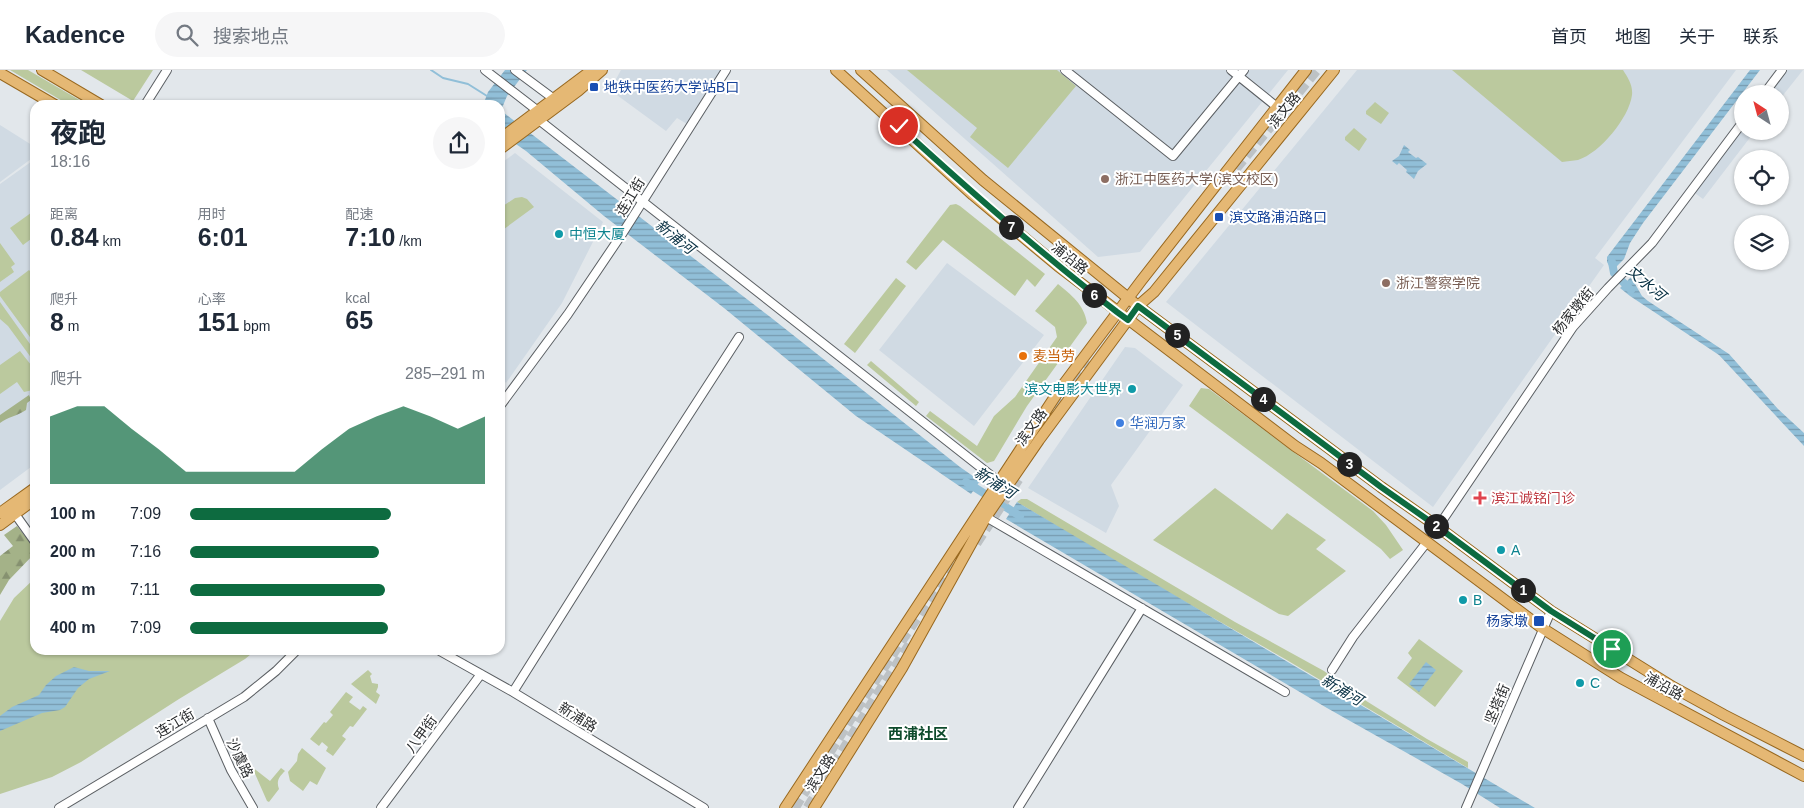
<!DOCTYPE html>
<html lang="zh">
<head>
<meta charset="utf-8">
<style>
  body { margin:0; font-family:Arial,"Noto Sans SC",sans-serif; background:#f6f6f7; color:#1f2937; height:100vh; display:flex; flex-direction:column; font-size:19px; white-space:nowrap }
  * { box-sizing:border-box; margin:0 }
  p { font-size:16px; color:#747a83 }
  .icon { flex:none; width:28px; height:28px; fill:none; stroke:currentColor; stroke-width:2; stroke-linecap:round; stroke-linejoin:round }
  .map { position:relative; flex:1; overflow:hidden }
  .details { position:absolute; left:30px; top:30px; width:475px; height:555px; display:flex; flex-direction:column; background:#fff; border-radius:15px; box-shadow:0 1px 4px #0004 }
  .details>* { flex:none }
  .needle { width:32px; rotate:324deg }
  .tools { position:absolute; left:1734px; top:15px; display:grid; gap:10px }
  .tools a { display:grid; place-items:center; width:55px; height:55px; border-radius:50%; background:#fff; box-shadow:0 1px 4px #0004; font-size:25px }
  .pin { position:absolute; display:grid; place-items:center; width:42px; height:42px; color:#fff; margin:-21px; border:2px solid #fff; border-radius:50%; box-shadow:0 1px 5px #0007 }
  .km { position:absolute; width:25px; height:25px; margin:-12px; border-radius:50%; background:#222; color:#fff; font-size:14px; line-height:25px; text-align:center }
  .round { display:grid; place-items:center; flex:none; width:52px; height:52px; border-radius:26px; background:#f6f6f7 }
  .head { display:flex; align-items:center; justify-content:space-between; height:85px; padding:0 20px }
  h1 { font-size:28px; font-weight:700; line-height:38px }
  .figures { display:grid; grid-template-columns:repeat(3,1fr); gap:8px; height:85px; padding:5px 20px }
  .figures div { display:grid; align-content:center }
  .figures b { font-size:25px; font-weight:700 }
  .figures small { font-size:14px; font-weight:400 }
  .figures p { font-size:14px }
  .chart { height:140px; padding:10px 20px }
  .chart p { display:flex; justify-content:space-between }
  .chart svg { width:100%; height:90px; margin-top:5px; fill:#0d6b40; opacity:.7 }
  ul { padding:0 20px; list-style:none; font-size:16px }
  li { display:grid; grid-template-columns:80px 60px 1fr; align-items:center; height:38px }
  li i { height:12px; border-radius:6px; background:#0d6b40 }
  header { display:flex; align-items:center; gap:30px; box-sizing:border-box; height:70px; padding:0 25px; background:#fff; border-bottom:1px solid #e0e1e3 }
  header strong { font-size:24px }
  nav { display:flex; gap:28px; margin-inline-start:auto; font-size:18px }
  .search { width:350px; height:45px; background:#f6f6f7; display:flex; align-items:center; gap:12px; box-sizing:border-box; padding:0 18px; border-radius:28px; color:#747a83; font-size:19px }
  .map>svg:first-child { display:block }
  .built { fill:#d0dae3 }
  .grass { fill:#bbc99e }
  .forest { fill:url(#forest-firs) }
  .water { fill:url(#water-rules) }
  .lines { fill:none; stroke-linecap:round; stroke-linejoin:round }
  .stream { stroke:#91bfd8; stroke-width:2 }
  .canal { stroke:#91bfd8; stroke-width:8 }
  .highway-tunnel { stroke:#bdc2c5; stroke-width:11; stroke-dasharray:11 5.5; stroke-linecap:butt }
  .minor-casing { stroke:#5b5f63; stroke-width:10 }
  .major-casing { stroke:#98681f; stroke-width:12 }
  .minor { stroke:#fff; stroke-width:8 }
  .major { stroke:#e5b874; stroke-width:10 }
  .route-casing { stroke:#fff; stroke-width:10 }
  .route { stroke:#0d6b40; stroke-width:6 }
  .transit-dot { fill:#1a4fb4; stroke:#fff; stroke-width:2 }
  .education-dot { fill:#8d6e63; stroke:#fff; stroke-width:2 }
  .culture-dot { fill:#0f9aa8; stroke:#fff; stroke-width:2 }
  .food-dot { fill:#e8710a; stroke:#fff; stroke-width:2 }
  .shop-dot { fill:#3f7fe0; stroke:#fff; stroke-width:2 }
  .health-dot { fill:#e0444e; stroke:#fff; stroke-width:2 }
  .labels { text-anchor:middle; stroke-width:4; stroke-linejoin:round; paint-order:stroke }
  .transit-label { font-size:14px; fill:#164399; stroke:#fff; text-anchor:start }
  .street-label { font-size:14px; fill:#2a2c2e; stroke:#fff }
  .education-label { font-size:14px; fill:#785e54; stroke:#fff; text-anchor:start }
  .culture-label { font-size:14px; fill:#0d838f; stroke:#fff; text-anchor:start }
  .food-label { font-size:14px; fill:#c56008; stroke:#fff; text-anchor:start }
  .shop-label { font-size:14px; fill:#366cbe; stroke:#fff; text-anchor:start }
  .health-label { font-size:14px; fill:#be3a42; stroke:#fff; text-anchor:start }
  .water-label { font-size:15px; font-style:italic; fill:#042d40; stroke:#fff }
  .neighbourhood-label { font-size:15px; font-weight:bold; fill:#0e4b2c; stroke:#fff }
</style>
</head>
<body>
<header>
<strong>Kadence</strong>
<div class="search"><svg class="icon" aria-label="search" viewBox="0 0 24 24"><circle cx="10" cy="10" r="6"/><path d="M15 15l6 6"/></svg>搜索地点</div>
<nav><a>首页</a><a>地图</a><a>关于</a><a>联系</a></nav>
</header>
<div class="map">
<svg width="1804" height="738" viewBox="0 0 1804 738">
  <defs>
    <pattern id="forest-firs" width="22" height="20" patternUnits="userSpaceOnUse" patternTransform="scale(1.25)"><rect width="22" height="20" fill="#a4b288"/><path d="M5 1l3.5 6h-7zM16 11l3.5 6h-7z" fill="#869170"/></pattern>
    <pattern id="water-rules" width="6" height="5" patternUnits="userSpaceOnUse" patternTransform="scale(1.25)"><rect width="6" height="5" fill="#91bfd8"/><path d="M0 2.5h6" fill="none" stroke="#779bb0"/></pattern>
  </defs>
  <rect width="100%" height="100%" fill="#e2e7eb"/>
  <path class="built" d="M621 0H721L687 54 677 48 666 61 610 20Z
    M887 0H1288L1140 182 1098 187Z
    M1357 0H1736L1595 188 1604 195 1433 437 1166 232Z
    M1784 0H1803L1780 29V24H1766Z
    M1742 54V61H1755L1703 129 1692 121Z
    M0 55 35 77V86L0 112Z
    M515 83 603 152 562 233 506 313 500 304V94Z
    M35 89V394L0 420V114Z
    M947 193 1044 265 974 356 879 280Z
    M1125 277 1135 278 1183 315 1111 415 1119 436 1106 463 1028 418Z"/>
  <path class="grass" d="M10 0H28L88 35H69Z
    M81 0H153L133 31Z
    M907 0H1057L1076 16 1008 98 970 67 977 58Z
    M1452 0H1623C1628 8 1633 15 1632 25 1629 48 1600 83 1578 90 1573 91 1567 91 1562 92Z
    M1375 32 1389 43 1381 54 1366 44V41Z
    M1354 58 1367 69 1359 81 1345 70V67Z
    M522 127 527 129 534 137 500 162V138L515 128Z
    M956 134 960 136 1045 204 1035 217 1027 209 1015 226 943 170 916 200 906 192 950 135Z
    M35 140V166L23 175 10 158Z
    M0 173 15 194 11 197 14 202 0 212Z
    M29 200 35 207V274L0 226V222Z
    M896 208 906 216 855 283 844 274Z
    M1058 214C1071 225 1084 234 1087 253L1027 336 994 391 987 393 926 346 930 341 977 376 994 346 1015 327 1057 267 1055 257 1035 241Z
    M0 232 35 281V293L8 256 0 249Z
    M20 281 35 300 33 320 24 322 17 312 0 324V295Z
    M871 291 919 332 916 336 867 295Z
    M1201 318 1209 319 1373 441 1386 455 1403 480 1390 489 1381 479 1189 336Z
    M1215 418 1272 460 1287 443 1326 470 1316 479 1346 501 1288 546 1279 544 1153 470Z
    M1021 429H1027L1235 552 1324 601 1332 607 1336 612 1427 669 1468 692V698L1285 589 1124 497 1017 432Z
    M35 508V580H256L245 589 179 629 81 692 52 707 0 724V551L14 528Z
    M1419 569 1463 601 1435 637 1397 608 1412 588 1408 583Z
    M368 600 372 604 370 606 372 613 378 614V617L376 622 380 625 376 634 351 614Z
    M346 622 353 627 349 632 360 640 363 636 367 639 353 657 350 656 342 666 346 669 333 686 326 681 328 677 322 672 319 676 310 669 324 652 326 653 333 645 330 642Z
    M302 678 326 698 317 715 310 711 303 721 290 711 288 702 297 691 298 684Z
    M252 697 270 711 281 698 285 701C279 707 276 711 279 719L269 732 267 731Z"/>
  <path class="forest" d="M29 325 31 330 27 333 26 340C17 346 8 347 0 353V345Z
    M17 456 35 479V483L9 510 0 525V486L13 476 4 465Z"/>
  <path class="water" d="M505 0H527L507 26 502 38 504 43 769 246 960 397 980 411 971 424 856 346 724 238 604 146 526 81 500 63V35H483L488 22Z
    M1750 0H1760L1643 153 1630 173 1624 189 1612 201 1607 192V187Z
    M1404 75 1410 80 1408 82 1416 88 1418 87 1427 94 1418 101 1414 109 1406 102 1407 100 1399 93 1397 95 1392 91 1399 86Z
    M1631 207 1642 226 1648 231 1729 284 1778 339 1804 363V376L1719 285 1630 226 1620 218Z
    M1017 432 1535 738H1500L1462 714 1327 638 1006 449Z
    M1426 592 1436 600 1419 622 1409 614Z
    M74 597 89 601H110L89 609 78 618 65 637 60 640 42 643 0 661V646L12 637 39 625 46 615 56 606Z"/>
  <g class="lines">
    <path class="stream" d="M431 0 443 8 468 14 487 26"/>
    <path class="canal" d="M1612 192 1614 203 1631 220
      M966 412 1020 446"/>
    <path class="highway-tunnel" d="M1225 111 1316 0
      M1037 366 1087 290
      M976 473 1018 409
      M794 738 863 628 974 461
      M808 738 872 634 913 570"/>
    <defs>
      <path id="minor" d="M485 0 538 41
        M515 0 554 29
        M1065 0 1173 86 1244 0
        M1231 0 1277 37
        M1764 24 1782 0
        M145 35 167 0
        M539 50 998 411
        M500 336 568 244 622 164 726 0
        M15 444 35 472
        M986 447 1285 622
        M1438 457 1573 257 1608 218 1652 173 1742 53
        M438 580 513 622 704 738
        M1332 600 1353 567 1427 472
        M513 622 635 428 739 267
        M208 648 231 700 253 738
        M59 738 244 627 276 601 297 580
        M381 738 481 604
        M1018 738 1142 538
        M1466 738 1551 541"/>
      <path id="major" d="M42 0 101 35
        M836 0 973 125 1058 196 1295 376 1321 393 1542 558 1621 608 1804 706
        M861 0 983 110 1138 236 1381 417 1438 457 1551 541 1673 617 1724 645 1804 686
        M0 3 55 35
        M500 69 592 0
        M500 79 578 21 602 0
        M0 443 35 418
        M0 455 35 429
        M785 738 1060 319 1141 211 1306 0
        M814 738 902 598 986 447 1039 370 1138 236 1154 222 1334 0"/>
    </defs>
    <use href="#minor" class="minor-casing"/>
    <use href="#major" class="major-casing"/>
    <use href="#minor" class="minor"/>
    <use href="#major" class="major"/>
  </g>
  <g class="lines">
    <defs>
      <path id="route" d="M899 56C970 121 1041 184 1117 242L1128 250 1138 236 1381 417 1438 457 1551 541 1612 579"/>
    </defs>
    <use href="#route" class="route-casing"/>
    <use href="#route" class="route"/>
  </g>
  <g class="transit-dot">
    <rect x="589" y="12" width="10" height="10" rx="2.5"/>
    <rect x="1214" y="142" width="10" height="10" rx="2.5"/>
    <rect x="1533" y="545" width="12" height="12" rx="2.5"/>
  </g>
  <g class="education-dot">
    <circle cx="1105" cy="109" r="5"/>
    <circle cx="1386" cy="213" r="5"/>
  </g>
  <g class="culture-dot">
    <circle cx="559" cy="164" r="5"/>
    <circle cx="1132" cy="319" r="5"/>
    <circle cx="1501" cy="480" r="5"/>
    <circle cx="1463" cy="530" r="5"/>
    <circle cx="1580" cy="613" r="5"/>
  </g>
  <circle class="food-dot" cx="1023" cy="286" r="5"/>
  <circle class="shop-dot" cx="1120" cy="353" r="5"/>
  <path class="health-dot" d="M1477.5 420.5h5v5h5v5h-5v5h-5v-5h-5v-5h5z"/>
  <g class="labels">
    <g class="transit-label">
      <text x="604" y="22">地铁中医药大学站B口</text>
      <text x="1229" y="152">滨文路浦沿路口</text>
      <text x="1528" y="556" text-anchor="end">杨家墩</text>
    </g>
    <g class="street-label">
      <text transform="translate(1284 40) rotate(-51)" y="5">滨文路</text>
      <text transform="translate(630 127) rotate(-59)" y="5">连江街</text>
      <text transform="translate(1070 188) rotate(39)" y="5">浦沿路</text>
      <text transform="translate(1573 241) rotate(-51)" y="5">杨家墩街</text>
      <text transform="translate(1031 357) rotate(-54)" y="5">滨文路</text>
      <text transform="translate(1664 616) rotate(29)" y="5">浦沿路</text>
      <text transform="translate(1497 634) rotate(-67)" y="5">坚塔街</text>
      <text transform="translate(578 647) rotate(32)" y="5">新浦路</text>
      <text transform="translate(175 653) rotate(-31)" y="5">连江街</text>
      <text transform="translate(421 664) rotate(-54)" y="5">八甲街</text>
      <text transform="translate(240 688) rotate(64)" y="5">沙虞路</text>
      <text transform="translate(820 703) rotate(-58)" y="5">滨文路</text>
    </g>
    <g class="education-label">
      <text x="1115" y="114">浙江中医药大学(滨文校区)</text>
      <text x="1396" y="218">浙江警察学院</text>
    </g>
    <g class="culture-label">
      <text x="569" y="169">中恒大厦</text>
      <text x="1122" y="324" text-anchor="end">滨文电影大世界</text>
      <text x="1511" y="485">A</text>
      <text x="1473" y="535">B</text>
      <text x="1590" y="618">C</text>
    </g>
    <g class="food-label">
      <text x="1033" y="291">麦当劳</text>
    </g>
    <g class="shop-label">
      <text x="1130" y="358">华润万家</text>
    </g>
    <g class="health-label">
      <text x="1491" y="433">滨江诚铭门诊</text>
    </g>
    <g class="water-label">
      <text transform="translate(675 167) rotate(38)" y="5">新浦河</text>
      <text transform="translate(1646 213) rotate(40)" y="5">文水河</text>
      <text transform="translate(995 413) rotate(32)" y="5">新浦河</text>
      <text transform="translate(1342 620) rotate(31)" y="5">新浦河</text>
    </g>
    <g class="neighbourhood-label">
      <text x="918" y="669">西浦社区</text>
    </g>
  </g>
</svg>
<div class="tools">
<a><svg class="needle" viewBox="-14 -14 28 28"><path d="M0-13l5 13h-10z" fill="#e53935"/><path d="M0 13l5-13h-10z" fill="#747a83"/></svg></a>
<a><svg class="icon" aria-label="locate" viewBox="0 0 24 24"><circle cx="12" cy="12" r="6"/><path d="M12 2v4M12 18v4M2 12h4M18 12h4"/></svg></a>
<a><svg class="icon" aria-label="layers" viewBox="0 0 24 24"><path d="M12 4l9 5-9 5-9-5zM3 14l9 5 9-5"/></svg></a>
</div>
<div class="pin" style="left:1612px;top:579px;background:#1e9e55"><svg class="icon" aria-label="arrive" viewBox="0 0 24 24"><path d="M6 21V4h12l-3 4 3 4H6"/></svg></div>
<div class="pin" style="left:899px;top:56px;background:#d93025"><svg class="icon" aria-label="check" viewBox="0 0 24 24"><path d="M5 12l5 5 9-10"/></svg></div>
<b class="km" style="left:1523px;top:520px">1</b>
<b class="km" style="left:1436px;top:456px">2</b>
<b class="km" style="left:1349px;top:394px">3</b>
<b class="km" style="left:1263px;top:329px">4</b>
<b class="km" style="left:1177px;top:265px">5</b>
<b class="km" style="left:1094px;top:225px">6</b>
<b class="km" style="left:1011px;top:157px">7</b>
<section class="details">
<div class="head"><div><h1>夜跑</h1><p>18:16</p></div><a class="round"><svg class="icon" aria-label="share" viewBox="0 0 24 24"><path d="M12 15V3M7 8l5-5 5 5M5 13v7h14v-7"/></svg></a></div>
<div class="figures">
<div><p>距离</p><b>0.84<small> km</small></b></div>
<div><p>用时</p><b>6:01</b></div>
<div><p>配速</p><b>7:10<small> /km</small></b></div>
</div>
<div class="figures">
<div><p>爬升</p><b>8<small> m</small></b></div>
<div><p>心率</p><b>151<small> bpm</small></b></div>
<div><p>kcal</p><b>65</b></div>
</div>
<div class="chart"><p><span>爬升</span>285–291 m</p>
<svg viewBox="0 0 160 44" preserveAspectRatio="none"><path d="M0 44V11L10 6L20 6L30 17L40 27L50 38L60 38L70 38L80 38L90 38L100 27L110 17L120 11L130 6L140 11L150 17L160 11V44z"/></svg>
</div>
<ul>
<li><b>100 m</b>7:09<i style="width:68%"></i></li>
<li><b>200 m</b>7:16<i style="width:64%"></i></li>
<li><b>300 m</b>7:11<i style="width:66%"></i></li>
<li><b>400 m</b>7:09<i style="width:67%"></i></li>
</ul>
</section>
</div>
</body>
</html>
